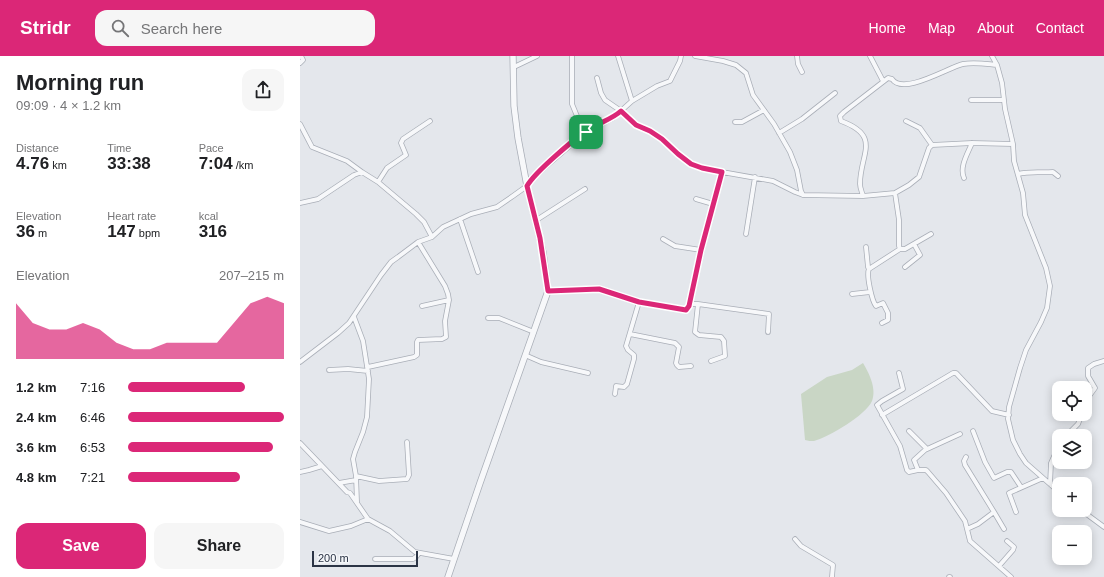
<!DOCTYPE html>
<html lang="en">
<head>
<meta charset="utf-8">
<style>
  body { margin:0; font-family:Arial,sans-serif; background:#f6f6f6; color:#202124; height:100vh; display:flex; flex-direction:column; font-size:15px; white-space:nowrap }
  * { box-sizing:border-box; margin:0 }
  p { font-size:13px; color:#757577 }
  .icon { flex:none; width:22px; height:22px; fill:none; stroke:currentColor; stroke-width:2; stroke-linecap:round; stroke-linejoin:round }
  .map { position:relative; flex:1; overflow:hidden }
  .sheet { display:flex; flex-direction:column; background:#fff; width:300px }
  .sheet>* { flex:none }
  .buttons { position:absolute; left:752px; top:325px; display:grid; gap:8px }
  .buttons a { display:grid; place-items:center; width:40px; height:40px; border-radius:8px; background:#fff; box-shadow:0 2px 10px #0003; font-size:20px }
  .scale { position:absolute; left:12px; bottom:10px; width:106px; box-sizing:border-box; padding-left:4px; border:2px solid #2b3445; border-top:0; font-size:11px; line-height:14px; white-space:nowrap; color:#2b3445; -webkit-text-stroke:3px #f4f6f9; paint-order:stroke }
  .pin { position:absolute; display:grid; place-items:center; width:34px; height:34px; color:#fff; margin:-17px; border-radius:8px; box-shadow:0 2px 6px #0006 }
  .round { display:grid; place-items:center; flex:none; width:42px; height:42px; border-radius:12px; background:#f6f6f6 }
  .headline { display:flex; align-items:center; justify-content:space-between; height:68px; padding:0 16px }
  h1 { font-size:22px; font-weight:700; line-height:30px }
  .metrics { display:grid; grid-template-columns:repeat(3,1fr); gap:6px; height:68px; padding:4px 16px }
  .metrics div { display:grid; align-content:center }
  .metrics b { font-size:17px; font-weight:700 }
  .metrics small { font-size:11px; font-weight:400 }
  .metrics p { font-size:11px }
  .chart { height:112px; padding:8px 16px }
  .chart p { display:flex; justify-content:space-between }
  .chart svg { width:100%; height:72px; margin-top:4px; fill:#db2777; opacity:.7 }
  .button { display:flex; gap:8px; margin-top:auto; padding:8px 16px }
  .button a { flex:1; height:46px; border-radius:12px; background:#db2777; color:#fff; font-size:16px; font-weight:700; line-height:46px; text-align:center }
  .button a+a { background:#f6f6f6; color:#202124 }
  ul { padding:0 16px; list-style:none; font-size:13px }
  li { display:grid; grid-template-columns:64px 48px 1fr; align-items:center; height:30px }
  li i { height:10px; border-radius:5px; background:#db2777 }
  header { display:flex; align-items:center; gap:24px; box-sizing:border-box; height:56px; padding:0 20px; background:#db2777; color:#fff }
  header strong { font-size:19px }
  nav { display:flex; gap:22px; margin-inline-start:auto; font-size:14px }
  .search { width:280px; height:36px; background:#f6f6f6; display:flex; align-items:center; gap:10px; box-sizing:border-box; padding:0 14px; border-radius:12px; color:#757577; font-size:15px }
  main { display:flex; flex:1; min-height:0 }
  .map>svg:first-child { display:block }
  .green { fill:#c9d6c5 }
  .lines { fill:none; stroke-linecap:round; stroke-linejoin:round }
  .minor-casing { stroke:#a9aeb7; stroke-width:5.5 }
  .tertiary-casing { stroke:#a9aeb7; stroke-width:7 }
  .minor { stroke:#f7f8fa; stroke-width:4 }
  .tertiary { stroke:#f7f8fa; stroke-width:5.5 }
  .route-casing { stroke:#fff; stroke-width:8 }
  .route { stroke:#db2777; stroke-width:5 }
</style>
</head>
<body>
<header>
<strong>Stridr</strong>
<div class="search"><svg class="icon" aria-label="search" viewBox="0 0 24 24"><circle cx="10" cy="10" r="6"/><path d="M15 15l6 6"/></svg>Search here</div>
<nav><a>Home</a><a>Map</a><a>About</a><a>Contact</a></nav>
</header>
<main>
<section class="sheet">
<div class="headline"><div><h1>Morning run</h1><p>09:09 · 4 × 1.2 km</p></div><a class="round"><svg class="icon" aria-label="share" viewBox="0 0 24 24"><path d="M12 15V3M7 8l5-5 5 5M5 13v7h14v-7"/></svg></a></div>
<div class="metrics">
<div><p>Distance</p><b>4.76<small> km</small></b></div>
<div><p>Time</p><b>33:38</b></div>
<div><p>Pace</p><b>7:04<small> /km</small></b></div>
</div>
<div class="metrics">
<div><p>Elevation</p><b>36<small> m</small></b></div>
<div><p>Heart rate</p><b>147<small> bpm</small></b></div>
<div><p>kcal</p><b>316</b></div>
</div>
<div class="chart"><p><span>Elevation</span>207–215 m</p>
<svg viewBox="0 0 160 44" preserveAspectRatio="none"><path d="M0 44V10L10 22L20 26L30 26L40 22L50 26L60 34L70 38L80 38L90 34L100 34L110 34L120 34L130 22L140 10L150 6L160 10V44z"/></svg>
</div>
<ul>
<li><b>1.2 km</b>7:16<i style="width:75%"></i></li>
<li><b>2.4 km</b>6:46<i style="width:100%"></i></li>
<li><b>3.6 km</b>6:53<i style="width:93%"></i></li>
<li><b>4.8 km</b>7:21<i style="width:72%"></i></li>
</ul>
<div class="button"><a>Save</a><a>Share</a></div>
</section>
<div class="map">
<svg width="804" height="521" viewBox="0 0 804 521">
  <rect width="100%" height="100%" fill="#e4e7ec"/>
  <path class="green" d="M563 307C569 317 577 333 572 345 566 359 529 381 514 385 511 385 508 385 505 384L501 338 527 321 552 314Z"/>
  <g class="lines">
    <defs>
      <path id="minor" d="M272 0V48L284 77
        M318 0 332 45
        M395 0 423 5 436 9 446 17 453 39 474 68 490 96 497 114 501 135 503 139
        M497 0 498 8 502 16
        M570 0 583 25
        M692 0 697 9 702 27 705 53 713 88 714 105 723 137 725 159 746 212 750 230 747 252 741 266 726 294 720 312 709 351 708 363 713 384 720 398 726 407 759 436
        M0 7 3 4 1 0
        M214 11 237 0
        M297 22 301 37 305 44 321 55 336 69 350 75 362 83 378 98 391 108 402 112 422 116 473 125 495 136 503 139 563 140 595 137 609 129 619 121 629 92 632 89 672 87 713 88
        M671 44H704
        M606 65 620 72 632 89
        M435 66H442L464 54
        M0 68 12 91 47 105 62 116 78 126 116 158 124 166 132 181
        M479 77 502 63 535 37
        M718 118C730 115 741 117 753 116L758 120
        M664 122C659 111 668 97 672 87
        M78 126 87 112 106 99 101 87 103 83 130 65
        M595 137 599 164V190L600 193H605L631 178
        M563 140C562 136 560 132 560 128 560 98 582 80 541 65L540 60 544 56 588 22 592 23C603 40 649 11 663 8 675 6 686 8 697 9
        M396 143 413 148
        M0 147 18 143 54 119 62 116
        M160 163 178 216
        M235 165 285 133
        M446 178 455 121
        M363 183 375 190 401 194
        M566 191 568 211 569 213 600 193
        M605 211 620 199 614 188
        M569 213C566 219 572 245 576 250L583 247 588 257V264L582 267
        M248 235 299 233 339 246 385 254 388 253 413 148 422 116
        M552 238 570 236
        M398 248 395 276 399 279 421 281 424 285 425 300 411 305
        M389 249 390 248H398L469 258 468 276
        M122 250 149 244
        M54 261 63 285 69 323 67 361 63 376 55 396 53 403 56 420 57 446
        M188 262H199L234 276
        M330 278 375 287 379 291 376 307 377 309 379 311 391 310
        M225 299 241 306 288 317
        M0 306 38 277 49 267 81 219 91 206 98 201 118 186 132 181 143 171 171 158 197 151 213 140 227 130 229 126 244 112 286 76 313 62 332 45 357 30 370 25 380 5 381 0
        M68 311 114 301 117 299V286L118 284 142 283 146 281 145 265 149 244 148 238 145 230 118 186
        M29 314 48 313 68 315
        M599 317 603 333 582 345 577 349 600 390 607 414 609 416 618 414H626L628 416 646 437 665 465 670 485 711 521
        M315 338 316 330 324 331 327 328 334 303V299L328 294 326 290 339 246
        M785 351 787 343 795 332 788 320V312L794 308 804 305
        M582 359 653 317H656L692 355 709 359
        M609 375 627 393
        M673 375 685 406 694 422 707 416H711L721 431
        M766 380 778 368 782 358
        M0 387 47 436 50 437 68 463 90 475 115 496 154 503
        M666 401 664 405 665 409 694 456 678 468 667 473
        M618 414 614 404 625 394 660 378
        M0 416 9 414 22 410
        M56 420 79 425 107 423 109 419 107 386
        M39 427 56 424
        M750 428 751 407 759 389
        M781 454 804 471
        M694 456 704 473
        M716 456 709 437 743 422
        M0 466 29 475 51 470 68 463
        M495 483 501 490 533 509 532 521
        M75 503H113L116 501 119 497
        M699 510 713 494 714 491 707 485
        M649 521H650"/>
      <path id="tertiary" d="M148 521 180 427 248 235 243 196 227 130 218 82 214 50 213 0"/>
    </defs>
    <use href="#minor" class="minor-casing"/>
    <use href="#tertiary" class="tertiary-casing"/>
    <use href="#minor" class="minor"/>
    <use href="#tertiary" class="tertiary"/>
  </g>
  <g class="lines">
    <defs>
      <path id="route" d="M321 55 336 69 350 75 362 83 378 98 391 108 402 112 422 116 401 194 389 250 386 254 339 246 299 233 248 235 240 182 227 130C235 116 276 81 291 72 301 66 312 63 321 55Z"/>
    </defs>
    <use href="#route" class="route-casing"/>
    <use href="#route" class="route"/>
  </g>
</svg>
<div class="buttons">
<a><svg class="icon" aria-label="locate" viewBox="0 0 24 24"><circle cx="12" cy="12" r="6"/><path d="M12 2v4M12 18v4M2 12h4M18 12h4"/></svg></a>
<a><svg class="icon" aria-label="layers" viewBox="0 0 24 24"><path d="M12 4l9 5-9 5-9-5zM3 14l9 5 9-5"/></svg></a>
<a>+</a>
<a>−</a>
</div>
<div class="scale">200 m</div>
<div class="pin" style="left:286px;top:76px;background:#1e9e55"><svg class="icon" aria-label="arrive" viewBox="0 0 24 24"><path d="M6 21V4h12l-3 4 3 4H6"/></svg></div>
</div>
</main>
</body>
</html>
